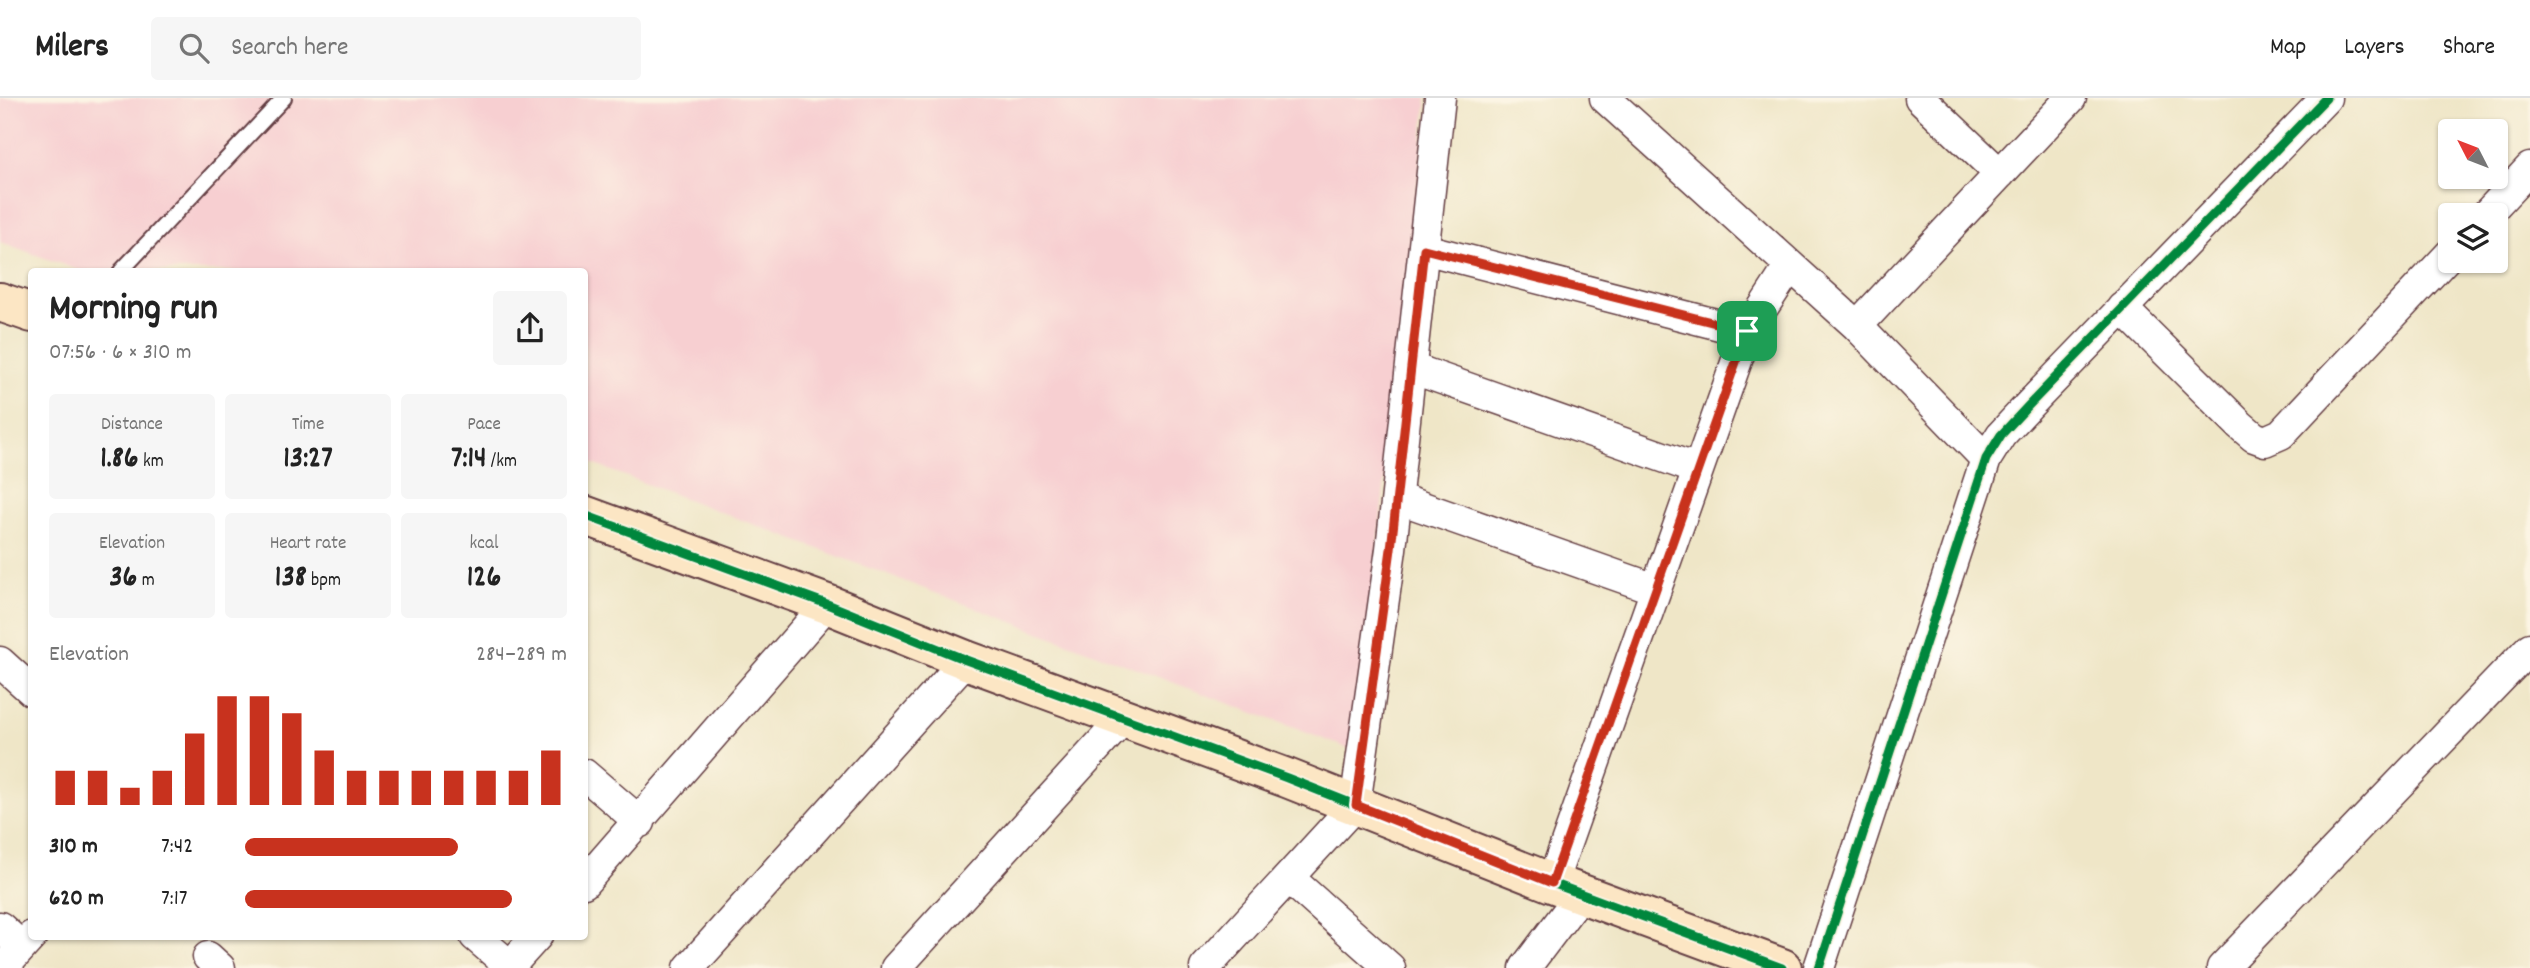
<!DOCTYPE html>
<html lang="en">
<head>
<meta charset="utf-8">
<style>
  body { margin:0; font-family:Dekko,sans-serif; background:#f6f6f6; color:#222; height:100vh; display:flex; flex-direction:column; font-size:26px; white-space:nowrap }
  * { box-sizing:border-box; margin:0 }
  p { font-size:23px; color:#767676 }
  .icon { flex:none; width:38px; height:38px; fill:none; stroke:currentColor; stroke-width:2; stroke-linecap:round; stroke-linejoin:round }
  .map { position:relative; flex:1; overflow:hidden }
  .drawer { position:absolute; left:28px; top:170px; width:560px; height:672px; display:flex; flex-direction:column; background:#fff; border-radius:7px; box-shadow:0 2px 5px #0004 }
  .drawer>* { flex:none }
  .needle { width:46px; rotate:312deg }
  .tools { position:absolute; left:2438px; top:21px; display:grid; gap:14px }
  .tools a { display:grid; place-items:center; width:70px; height:70px; border-radius:7px; background:#fff; box-shadow:0 2px 5px #0004; font-size:35px }
  .pin { position:absolute; display:grid; place-items:center; width:60px; height:60px; color:#fff; margin:-30px; border-radius:14px; box-shadow:0 4px 10px #0006 }
  .round { display:grid; place-items:center; flex:none; width:74px; height:74px; border-radius:7px; background:#f6f6f6 }
  .head { display:flex; align-items:center; justify-content:space-between; height:119px; padding:0 21px }
  h1 { font-size:38px; font-weight:800; line-height:52px }
  .figures { display:grid; grid-template-columns:repeat(3,1fr); gap:10px; height:119px; padding:7px 21px }
  .figures div { display:grid; align-content:center; border-radius:7px; background:#f6f6f6; text-align:center }
  .figures b { font-size:30px; font-weight:800 }
  .figures small { font-size:19px; font-weight:400 }
  .figures p { font-size:19px }
  .chart { height:196px; padding:14px 21px }
  .chart p { display:flex; justify-content:space-between }
  .chart svg { width:100%; height:126px; margin-top:7px; stroke:#c8321e; stroke-width:6 }
  ul { padding:0 21px; list-style:none; font-size:23px }
  li { display:grid; grid-template-columns:112px 84px 1fr; align-items:center; height:52px }
  li i { height:18px; border-radius:9px; background:#c8321e }
  header { display:flex; align-items:center; gap:42px; box-sizing:border-box; height:98px; padding:0 35px; background:#fff; border-bottom:2px solid #e0e0e0 }
  header strong { font-size:33px }
  nav { display:flex; gap:38px; margin-inline-start:auto; font-size:24px }
  .search { width:490px; height:63px; background:#f6f6f6; display:flex; align-items:center; gap:18px; box-sizing:border-box; padding:0 24px; border-radius:7px; color:#767676; font-size:26px }
  .map>svg:first-child { display:block }
  .built { fill:#f7cfd1 }
  .lines { fill:none; stroke-linecap:round; stroke-linejoin:round }
  .lane-casing { stroke:#633d42; stroke-width:18 }
  .street-casing { stroke:#633d42; stroke-width:33 }
  .secondary-casing { stroke:#633d42; stroke-width:42 }
  .lane { stroke:#fff; stroke-width:14 }
  .street { stroke:#fff; stroke-width:30 }
  .secondary { stroke:#fce6c4; stroke-width:38 }
  .cycleway-casing { stroke:#fcf5e5; stroke-width:13 }
  .cycleway { stroke:#00873e; stroke-width:9 }
  .route-casing { stroke:#fff; stroke-width:14 }
  .route { stroke:#c8321e; stroke-width:9 }
</style>
</head>
<body>
<header>
<strong>Milers</strong>
<div class="search"><svg class="icon" aria-label="search" viewBox="0 0 24 24"><circle cx="10" cy="10" r="6"/><path d="M15 15l6 6"/></svg>Search here</div>
<nav><a>Map</a><a>Layers</a><a>Share</a></nav>
</header>
<div class="map">
<svg width="2530" height="870" viewBox="0 0 2530 870">
  <rect width="100%" height="100%" fill="#fcf5e5"/>
  <filter id="ink" filterUnits="userSpaceOnUse"><feTurbulence type="fractalNoise" baseFrequency=".0143" numOctaves="2"/><feDisplacementMap in="SourceGraphic" scale="14" xChannelSelector="R" yChannelSelector="G"/><feConvolveMatrix kernelMatrix="1 2 1 2 8 2 1 2 1" color-interpolation-filters="sRGB"/></filter>
  <filter id="wash" filterUnits="userSpaceOnUse"><feTurbulence type="fractalNoise" baseFrequency=".00686" numOctaves="4" result="noise"/><feDisplacementMap in="SourceGraphic" scale="28" xChannelSelector="R" yChannelSelector="G"/><feGaussianBlur stdDeviation="1.57" result="paint"/><feColorMatrix in="noise" values="0 0 0 0 0 0 0 0 0 0 0 0 0 0 0 0 0 1.4 0 .05"/><feComposite in="paint" operator="in"/></filter>
  <g filter="url(#wash)">
    <rect width="100%" height="100%" fill="#efe6c7"/>
    <path class="built" d="M0 0H1427L1355 653 585 363 584 173H81L0 144Z"/>
  </g>
  <g filter="url(#ink)">
    <g class="lines">
      <defs>
        <path id="lane" d="M121 173 284 0"/>
        <path id="street" d="M1605 0 1857 228 1986 361
          M1920 0 2000 76
          M2486 117 2530 70
          M1424 151 1747 234
          M2122 210 2240 327 2254 339 2265 343 2281 336 2450 156
          M1857 228 2071 0
          M1411 270 1697 371
          M1397 400 1655 491
          M0 564 32 593
          M584 676 640 724
          M1289 780 1390 870
          M584 785 827 506
          M1552 785 1747 234 1790 168
          M0 829 22 849
          M475 838 510 868
          M208 859 220 870
          M3 870 32 838
          M508 870 537 838
          M689 870 966 562
          M896 870 1123 621
          M1205 870 1355 707 1391 451 1440 0
          M1525 870 1581 796
          M1819 870 1986 361 2001 337 2029 307 2326 0
          M2222 870 2530 550"/>
        <path id="secondary" d="M0 204 32 215
          M584 417 827 506 966 562 1287 680 1552 785 1782 870"/>
      </defs>
      <use href="#lane" class="lane-casing"/>
      <use href="#street" class="street-casing"/>
      <use href="#secondary" class="secondary-casing"/>
      <use href="#lane" class="lane"/>
      <use href="#street" class="street"/>
      <use href="#secondary" class="secondary"/>
      <defs>
        <path id="cycleway" d="M584 417 827 506 966 562 1287 680 1552 785 1782 870
          M1819 870 1986 361 2001 337 2029 307 2326 0"/>
      </defs>
      <use href="#cycleway" class="cycleway-casing"/>
      <use href="#cycleway" class="cycleway"/>
    </g>
  </g>
  <g class="lines" filter="url(#ink)">
    <defs>
      <path id="route" d="M1424 151 1747 233 1552 785 1356 707 1391 451Z"/>
    </defs>
    <use href="#route" class="route-casing"/>
    <use href="#route" class="route"/>
  </g>
</svg>
<div class="tools">
<a><svg class="needle" viewBox="-14 -14 28 28"><path d="M0-13l5 13h-10z" fill="#e53935"/><path d="M0 13l5-13h-10z" fill="#767676"/></svg></a>
<a><svg class="icon" aria-label="layers" viewBox="0 0 24 24"><path d="M12 4l9 5-9 5-9-5zM3 14l9 5 9-5"/></svg></a>
</div>
<div class="pin" style="left:1747px;top:233px;background:#1e9e55"><svg class="icon" aria-label="arrive" viewBox="0 0 24 24"><path d="M6 21V4h12l-3 4 3 4H6"/></svg></div>
<section class="drawer">
<div class="head"><div><h1>Morning run</h1><p>07:56 · 6 × 310 m</p></div><a class="round"><svg class="icon" aria-label="share" viewBox="0 0 24 24"><path d="M12 15V3M7 8l5-5 5 5M5 13v7h14v-7"/></svg></a></div>
<div class="figures">
<div><p>Distance</p><b>1.86<small> km</small></b></div>
<div><p>Time</p><b>13:27</b></div>
<div><p>Pace</p><b>7:14<small> /km</small></b></div>
</div>
<div class="figures">
<div><p>Elevation</p><b>36<small> m</small></b></div>
<div><p>Heart rate</p><b>138<small> bpm</small></b></div>
<div><p>kcal</p><b>126</b></div>
</div>
<div class="chart"><p><span>Elevation</span>284–289 m</p>
<svg viewBox="0 0 160 44" preserveAspectRatio="none"><path d="M5 44V32M15 44V32M25 44V38M35 44V32M45 44V19M55 44V6M65 44V6M75 44V12M85 44V25M95 44V32M105 44V32M115 44V32M125 44V32M135 44V32M145 44V32M155 44V25"/></svg>
</div>
<ul>
<li><b>310 m</b>7:42<i style="width:66%"></i></li>
<li><b>620 m</b>7:17<i style="width:83%"></i></li>
</ul>
</section>
</div>
</body>
</html>
